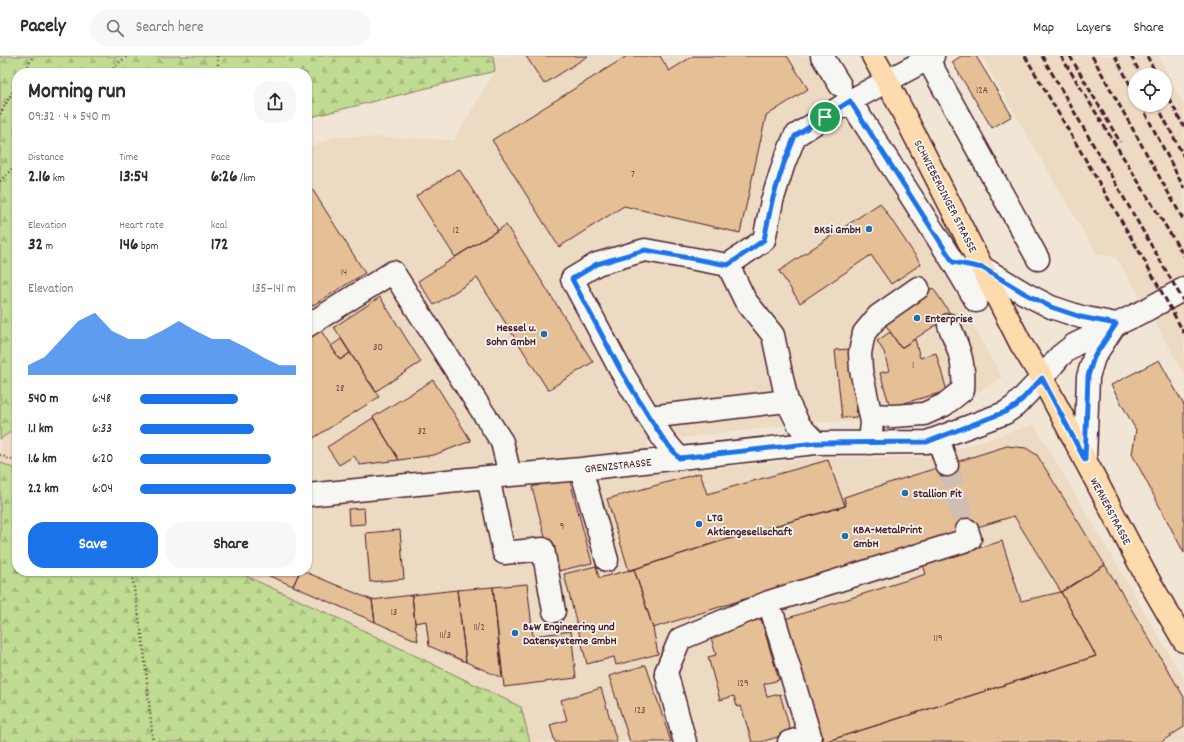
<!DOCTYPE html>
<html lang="en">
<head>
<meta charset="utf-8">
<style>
  body { margin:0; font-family:Dekko,sans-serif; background:#f7f7f7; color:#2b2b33; height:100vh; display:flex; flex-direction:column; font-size:15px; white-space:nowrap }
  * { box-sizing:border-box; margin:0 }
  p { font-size:13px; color:#7c7c81 }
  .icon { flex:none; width:22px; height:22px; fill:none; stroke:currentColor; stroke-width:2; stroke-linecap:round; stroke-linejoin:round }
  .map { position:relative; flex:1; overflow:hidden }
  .side { position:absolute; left:12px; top:12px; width:300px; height:508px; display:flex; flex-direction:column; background:#fff; border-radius:16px; box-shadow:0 1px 3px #0004 }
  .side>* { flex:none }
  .controls { position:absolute; left:1128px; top:12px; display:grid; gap:8px }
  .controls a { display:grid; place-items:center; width:44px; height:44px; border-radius:50%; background:#fff; box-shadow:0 1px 3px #0004; font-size:20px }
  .pin { position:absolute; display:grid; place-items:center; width:34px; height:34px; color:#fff; margin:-17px; border:2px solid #fff; border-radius:50%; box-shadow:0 1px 4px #0007 }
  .round { display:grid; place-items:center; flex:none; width:42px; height:42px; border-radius:16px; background:#f7f7f7 }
  .head { display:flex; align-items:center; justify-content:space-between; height:68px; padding:0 16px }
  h1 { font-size:22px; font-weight:800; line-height:30px }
  .metrics { display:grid; grid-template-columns:repeat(3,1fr); gap:6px; height:68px; padding:4px 16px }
  .metrics div { display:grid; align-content:center }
  .metrics b { font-size:17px; font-weight:800 }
  .metrics small { font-size:11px; font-weight:400 }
  .metrics p { font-size:11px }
  .chart { height:112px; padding:8px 16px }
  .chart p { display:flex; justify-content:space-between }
  .chart svg { width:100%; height:72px; margin-top:4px; fill:#1a73e8; opacity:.7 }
  .button { display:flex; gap:8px; margin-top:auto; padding:8px 16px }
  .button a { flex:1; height:46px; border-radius:16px; background:#1a73e8; color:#fff; font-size:16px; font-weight:800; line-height:46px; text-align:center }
  .button a+a { background:#f7f7f7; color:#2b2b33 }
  ul { padding:0 16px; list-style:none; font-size:13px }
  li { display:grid; grid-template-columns:64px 48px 1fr; align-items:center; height:30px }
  li i { height:10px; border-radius:5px; background:#1a73e8 }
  header { display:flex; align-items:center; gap:24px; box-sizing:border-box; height:56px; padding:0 20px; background:#fff; border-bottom:1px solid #e1e1e2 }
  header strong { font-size:19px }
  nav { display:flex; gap:22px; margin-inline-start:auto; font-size:14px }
  .search { width:280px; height:36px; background:#f7f7f7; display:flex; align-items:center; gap:10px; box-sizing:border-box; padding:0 14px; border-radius:16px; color:#7c7c81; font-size:15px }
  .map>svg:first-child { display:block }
  .built { fill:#eddac3; fill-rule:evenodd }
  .forest { fill:url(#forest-firs); stroke:#857d5e }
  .building { fill:#e5bf96; stroke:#4a1f2b }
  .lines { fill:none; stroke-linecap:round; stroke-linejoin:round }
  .minor-tunnel { stroke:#d0beb4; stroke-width:22; stroke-dasharray:22 11; stroke-linecap:butt }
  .minor-casing { stroke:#4a1f2b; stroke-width:25 }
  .major-casing { stroke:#4a1f2b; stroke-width:25 }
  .path { stroke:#4a1f2b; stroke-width:2.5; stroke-dasharray:1 3; stroke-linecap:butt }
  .minor { stroke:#f6f6f2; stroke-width:22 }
  .major { stroke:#fedbac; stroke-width:22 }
  .rail { stroke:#4a1f2b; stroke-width:3; stroke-dasharray:6 3; stroke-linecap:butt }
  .route-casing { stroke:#fff; stroke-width:8 }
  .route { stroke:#1a73e8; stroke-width:5 }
  .poi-dot { fill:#1f6fb2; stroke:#f6f6f2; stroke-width:1.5 }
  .labels { text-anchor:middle; stroke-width:3.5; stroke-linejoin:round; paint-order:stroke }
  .number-label { font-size:10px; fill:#714746 }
  .street-label { font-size:12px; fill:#4a1f2b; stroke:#f6f6f2 }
  .poi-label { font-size:12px; font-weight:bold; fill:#4a1f2b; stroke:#f6f6f2; text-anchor:start }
</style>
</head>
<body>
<header>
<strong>Pacely</strong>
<div class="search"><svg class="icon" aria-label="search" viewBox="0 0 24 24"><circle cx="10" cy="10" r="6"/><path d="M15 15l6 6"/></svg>Search here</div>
<nav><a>Map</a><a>Layers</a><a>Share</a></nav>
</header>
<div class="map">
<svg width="1184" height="686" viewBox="0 0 1184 686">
  <defs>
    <pattern id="forest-firs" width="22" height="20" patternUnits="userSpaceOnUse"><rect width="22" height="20" fill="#c0db92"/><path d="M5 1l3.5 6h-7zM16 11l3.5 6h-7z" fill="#a6bc7e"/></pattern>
  </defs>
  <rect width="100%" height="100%" fill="#f1e6d6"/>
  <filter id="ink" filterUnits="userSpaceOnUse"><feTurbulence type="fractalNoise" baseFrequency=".025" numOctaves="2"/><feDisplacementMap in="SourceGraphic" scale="8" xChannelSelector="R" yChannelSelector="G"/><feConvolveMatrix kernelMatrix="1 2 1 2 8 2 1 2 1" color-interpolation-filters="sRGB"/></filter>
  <g filter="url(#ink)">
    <path class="built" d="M493 0H809L925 180 1002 322 927 365 823 366 646 386 665 417 818 402 932 401 1034 368 1184 623V686H531L521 651 231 515H307V92L337 80 454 84 495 15Z
      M981 0H1159L1184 50V318L1150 257 1116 201 1097 199ZM1135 19H1165V49H1135Z
      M17 372V414L0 406V383Z"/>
    <path class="forest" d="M0 0H493L495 15 307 62V17H17V372L0 383Z
      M0 406 17 414V515H235L342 564 521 651 530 686H0Z"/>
    <path class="building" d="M526 0H588L544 28Z
      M627 0H660L669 15 693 0H787L808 33 766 60 740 177 624 150 559 191 492 84Z
      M961 0H976L1012 60 992 72 952 6Z
      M459 113 498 174 455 201 416 140Z
      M307 125 365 217 307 253Z
      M880 147 921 208 891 228 871 199 800 247 779 215Z
      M506 169 593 306 548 334 477 222 434 249 418 225Z
      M933 232 951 259 901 292 883 265Z
      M380 241 421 306 376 335 370 326H369L334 271Z
      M318 270 340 304 350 297 379 341 307 386V277Z
      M890 276 901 292 915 283 920 302 936 297 947 335 890 351 880 317 889 315 884 296 877 285Z
      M341 283 350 297 340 304 331 290Z
      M850 293 857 361 842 362 835 294Z
      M1159 304 1184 349V497L1132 398 1136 374 1111 329Z
      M433 324 471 385 434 399 399 404 373 361Z
      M373 362 399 404 360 409 354 400 339 409 327 391Z
      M1007 390 1026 392 1037 399 1105 509 1061 536 1014 460 865 505 653 572 634 513 721 485 846 450 844 441Z
      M828 404 845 450 721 485 629 515 607 443 700 417 707 438Z
      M569 421 592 507 554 516 532 431Z
      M364 452 365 468 349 469 348 453Z
      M400 474 404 523 370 526 366 477Z
      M1002 485 1021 545 1061 536 1096 600 824 686 785 563 926 518 923 509Z
      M1105 509 1184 641V671L1161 686H824L1096 600 1061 536Z
      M596 510 599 522 634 513 653 572 658 598 616 609 614 601 587 608 564 518Z
      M258 515H300L293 530Z
      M300 515H303L372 544 375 566 293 530Z
      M527 528 533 580 571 575 576 622 504 631 493 531Z
      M493 531 502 622 466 606 457 534Z
      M457 534 466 606 429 590 426 565 415 567 412 539Z
      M412 539 415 567 418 585 375 566 372 544Z
      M761 563 779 624 764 628 767 641 780 638 791 677 761 686H752L741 650 737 651 734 640 720 644 708 601 716 599 710 578Z
      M646 609 671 686H630L609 620Z
      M601 632 617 686H555L550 669 567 664 561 644Z"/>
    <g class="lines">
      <path class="minor-tunnel" d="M947 409 967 474"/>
      <defs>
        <path id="minor" d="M822 0 840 29
          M926 0 1038 203
          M850 45 953 206 976 245
          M728 209 745 244 773 279 787 345 649 361 620 313 572 223 597 208 645 194 728 209 764 184 772 145 784 107 795 80 850 45 933 0
          M974 210 983 212 1024 237 1051 251 1081 261 1116 268
          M307 270 393 216 502 386 510 419
          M787 345 799 369 816 387
          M871 359 893 360 924 358 944 349 963 334C965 307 959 293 949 269
          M649 361 664 384 679 402
          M938 382 947 409
          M870 387 872 366 861 314 860 297 864 277 878 260 918 232
          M1085 404 1088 321 1094 301 1115 269
          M581 413 607 504
          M488 421 504 497 543 493 554 555
          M307 439 488 421 581 413 816 387 927 386 1005 357 1015 350 1042 322 1060 300 1074 289 1146 254 1184 233
          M769 546 810 680 789 686
          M685 686 666 616 680 583 769 546 970 483 967 474"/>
        <path id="major" d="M873 0 887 25 1021 288 1042 322 1145 518 1184 585"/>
      </defs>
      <use href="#minor" class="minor-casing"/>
      <use href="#major" class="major-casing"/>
      <path class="path" d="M217 0 219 17
        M24 17 33 0
        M107 17 127 0
        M0 58 17 28
        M0 125 17 108
        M0 399 17 406
        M131 515 143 585 153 686"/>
      <use href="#minor" class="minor"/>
      <use href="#major" class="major"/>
      <path class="rail" d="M1025 0 1143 202 1184 277
        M1042 0 1184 246
        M1061 0 1184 200
        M1070 0 1120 86
        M1092 0 1184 165
        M1115 0 1135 38
        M1131 0 1141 19
        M1147 0 1157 19
        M1165 35 1184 71
        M1141 49 1184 132
        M1157 49 1184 101"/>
    </g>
  </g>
  <g class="lines" filter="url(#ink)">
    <defs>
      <path id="route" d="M850 45 953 206 983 212 1024 237 1051 251 1081 261 1116 268 1094 301 1088 320 1085 404 1042 322 1016 350 1005 356 927 386 816 387 679 402 664 384 649 361 620 313 572 223 597 208 645 194 728 209 764 184 772 145 784 107 795 80Z"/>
    </defs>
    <use href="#route" class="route-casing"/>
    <use href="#route" class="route"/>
  </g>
  <g class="poi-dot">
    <circle cx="869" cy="173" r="4"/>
    <circle cx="917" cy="262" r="4"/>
    <circle cx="544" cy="278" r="4"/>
    <circle cx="905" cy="437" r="4"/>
    <circle cx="699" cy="468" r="4"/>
    <circle cx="845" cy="480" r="4"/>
    <circle cx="515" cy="577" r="4"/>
  </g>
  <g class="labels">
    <g class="number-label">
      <text x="982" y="37">12A</text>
      <text x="633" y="121">7</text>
      <text x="456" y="177">12</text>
      <text x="344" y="219">14</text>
      <text x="378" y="294">30</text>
      <text x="913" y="312">1</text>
      <text x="340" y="335">28</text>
      <text x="422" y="378">32</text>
      <text x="562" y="473">9</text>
      <text x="394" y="559">13</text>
      <text x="479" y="574">11/2</text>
      <text x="445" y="582">11/3</text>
      <text x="938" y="585">119</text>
      <text x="743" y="630">129</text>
      <text x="640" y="657">123</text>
    </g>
    <g class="street-label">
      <text transform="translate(946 140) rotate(63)" y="4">SCHWIEBERDINGER STRASSE</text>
      <text transform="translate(618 409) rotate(-6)" y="4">GRENZSTRASSE</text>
      <text transform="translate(1111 455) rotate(62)" y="4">WERNERSTRASSE</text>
    </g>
    <g class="poi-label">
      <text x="861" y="177" text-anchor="end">BKSi GmbH</text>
      <text x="925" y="266">Enterprise</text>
      <text x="536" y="275" text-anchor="end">Hessel u.<tspan x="536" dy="14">Sohn GmbH</tspan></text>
      <text x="913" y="441">Stallion Fit</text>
      <text x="707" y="465">LTG<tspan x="707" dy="14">Aktiengesellschaft</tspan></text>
      <text x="853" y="477">KBA-MetalPrint<tspan x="853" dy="14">GmbH</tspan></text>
      <text x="523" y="574">B&amp;W Engineering und<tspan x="523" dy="14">Datensysteme GmbH</tspan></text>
    </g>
  </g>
</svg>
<div class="controls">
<a><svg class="icon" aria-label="locate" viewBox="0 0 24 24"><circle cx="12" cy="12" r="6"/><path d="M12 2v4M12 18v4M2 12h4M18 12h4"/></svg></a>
</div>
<div class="pin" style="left:825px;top:61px;background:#1e9e55"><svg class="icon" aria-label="arrive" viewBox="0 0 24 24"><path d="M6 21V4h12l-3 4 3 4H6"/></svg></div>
<section class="side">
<div class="head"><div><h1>Morning run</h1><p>09:32 · 4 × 540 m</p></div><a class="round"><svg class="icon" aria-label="share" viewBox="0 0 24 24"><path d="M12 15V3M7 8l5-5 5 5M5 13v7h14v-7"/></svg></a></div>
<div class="metrics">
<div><p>Distance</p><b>2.16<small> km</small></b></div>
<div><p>Time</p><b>13:54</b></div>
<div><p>Pace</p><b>6:26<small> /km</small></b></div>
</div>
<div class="metrics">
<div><p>Elevation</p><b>32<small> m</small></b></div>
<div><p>Heart rate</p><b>146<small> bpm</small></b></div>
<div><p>kcal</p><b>172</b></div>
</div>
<div class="chart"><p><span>Elevation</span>135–141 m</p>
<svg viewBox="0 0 160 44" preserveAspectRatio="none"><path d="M0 44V38L10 33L20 22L30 11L40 6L50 17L60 22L70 22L80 17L90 11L100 17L110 22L120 22L130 27L140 33L150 38L160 38V44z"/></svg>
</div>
<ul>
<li><b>540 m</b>6:48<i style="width:63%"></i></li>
<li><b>1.1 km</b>6:33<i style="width:73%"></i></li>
<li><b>1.6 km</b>6:20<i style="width:84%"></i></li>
<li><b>2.2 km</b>6:04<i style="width:100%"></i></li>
</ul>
<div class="button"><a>Save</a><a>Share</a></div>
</section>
</div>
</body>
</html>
